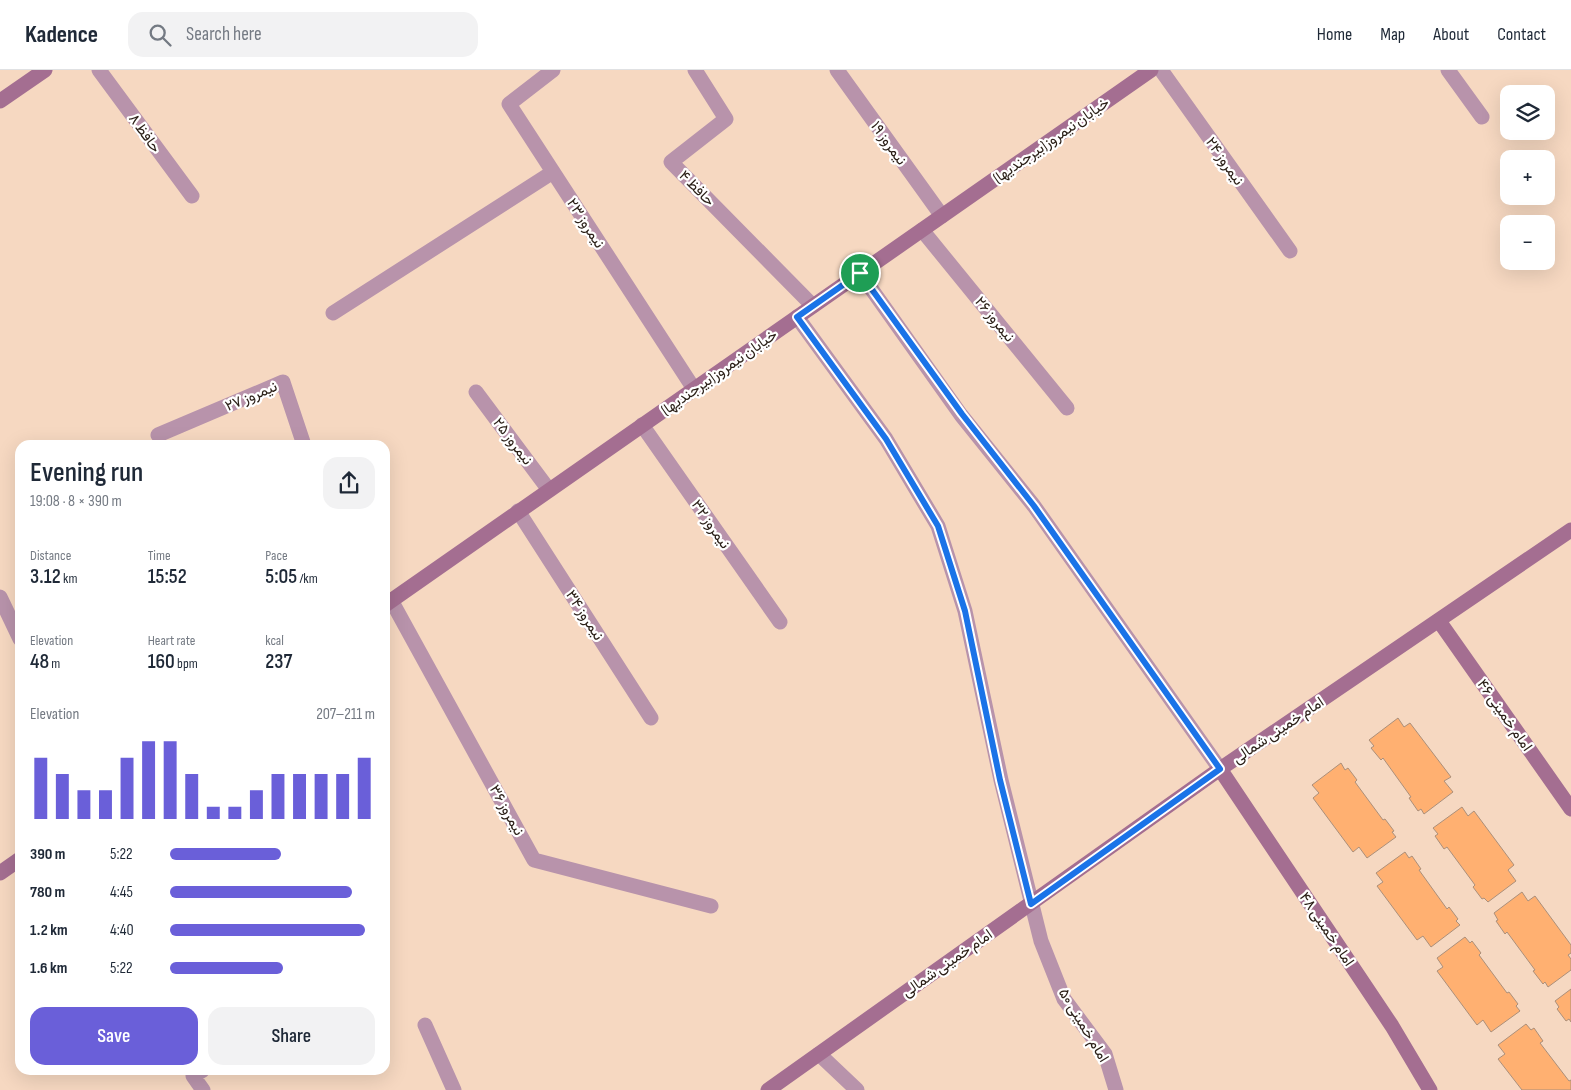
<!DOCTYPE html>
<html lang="en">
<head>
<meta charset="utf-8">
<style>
  body { margin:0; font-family:"Sofia Sans Condensed",Vazirmatn,sans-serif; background:#f2f2f3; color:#1f2937; height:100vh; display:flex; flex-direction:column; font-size:19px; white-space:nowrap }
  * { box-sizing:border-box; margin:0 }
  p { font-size:16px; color:#747a83 }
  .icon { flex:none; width:28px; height:28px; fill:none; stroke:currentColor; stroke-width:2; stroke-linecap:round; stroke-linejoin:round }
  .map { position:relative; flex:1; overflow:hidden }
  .panel { position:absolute; left:15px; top:370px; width:375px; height:635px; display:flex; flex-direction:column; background:#fff; border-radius:15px; box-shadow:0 5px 20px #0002 }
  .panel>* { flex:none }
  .controls { position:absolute; left:1500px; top:15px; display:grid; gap:10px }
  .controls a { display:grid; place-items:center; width:55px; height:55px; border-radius:10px; background:#fff; box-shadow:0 5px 20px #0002; font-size:25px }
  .pin { position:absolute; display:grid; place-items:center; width:42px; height:42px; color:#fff; margin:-21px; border:2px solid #fff; border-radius:50%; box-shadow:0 1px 5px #0007 }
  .round { display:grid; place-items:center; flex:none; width:52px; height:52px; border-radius:15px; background:#f2f2f3 }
  .headline { display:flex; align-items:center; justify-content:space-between; height:85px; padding:0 15px }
  h1 { font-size:28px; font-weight:600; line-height:38px }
  .stats { display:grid; grid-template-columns:repeat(3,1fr); gap:8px; height:85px; padding:5px 15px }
  .stats div { display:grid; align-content:center }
  .stats b { font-size:21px; font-weight:600 }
  .stats small { font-size:14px; font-weight:400 }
  .stats p { font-size:14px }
  .chart { height:140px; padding:10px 15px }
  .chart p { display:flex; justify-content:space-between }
  .chart svg { width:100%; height:90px; margin-top:5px; stroke:#6a5fd9; stroke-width:6 }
  .button { display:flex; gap:10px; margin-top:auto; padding:10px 15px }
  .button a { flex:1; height:58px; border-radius:15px; background:#6a5fd9; color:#fff; font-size:20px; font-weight:600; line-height:58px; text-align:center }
  .button a+a { background:#f2f2f3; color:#1f2937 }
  ul { padding:0 15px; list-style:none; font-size:16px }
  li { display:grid; grid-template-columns:80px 60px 1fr; align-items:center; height:38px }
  li i { height:12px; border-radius:6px; background:#6a5fd9 }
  header { display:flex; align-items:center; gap:30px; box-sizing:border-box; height:70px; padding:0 25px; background:#fff; border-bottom:1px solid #e0e1e3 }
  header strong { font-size:24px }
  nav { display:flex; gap:28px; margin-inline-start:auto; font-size:18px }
  .search { width:350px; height:45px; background:#f2f2f3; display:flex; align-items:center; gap:12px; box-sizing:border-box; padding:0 18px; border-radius:15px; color:#747a83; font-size:19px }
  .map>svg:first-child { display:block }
  .building { fill:#ffb071; stroke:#ab8f7a }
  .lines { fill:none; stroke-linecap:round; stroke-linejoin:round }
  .street { stroke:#b893ab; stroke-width:15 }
  .secondary { stroke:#a46e91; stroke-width:15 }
  .route-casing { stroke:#fff; stroke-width:10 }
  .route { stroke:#1a73e8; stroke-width:6 }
  .labels { text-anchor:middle; stroke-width:4.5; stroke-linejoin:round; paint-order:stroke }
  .street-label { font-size:15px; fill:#2b2018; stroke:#fff }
</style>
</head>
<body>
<header>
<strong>Kadence</strong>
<div class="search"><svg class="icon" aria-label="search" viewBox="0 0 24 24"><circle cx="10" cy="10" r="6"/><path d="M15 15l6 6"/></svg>Search here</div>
<nav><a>Home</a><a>Map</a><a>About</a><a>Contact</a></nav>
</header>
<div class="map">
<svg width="1571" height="1020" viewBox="0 0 1571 1020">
  <rect width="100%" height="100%" fill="#f6d8c1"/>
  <path class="building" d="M1398 648 1404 657 1410 653 1451 707 1444 711 1453 722 1424 744 1421 739 1418 741 1409 728 1411 727 1383 688 1381 690 1371 678 1374 676 1369 670Z
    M1341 693 1345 700 1348 698 1357 710 1355 712 1383 750 1385 749 1394 761 1392 762 1396 767 1367 788 1359 777 1353 782 1313 728 1319 723 1312 715Z
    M1462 737 1468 746 1474 741 1514 795 1508 800 1516 811 1488 832 1484 828 1482 829 1473 817 1475 815 1447 777 1444 779 1435 766 1438 764 1433 758Z
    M1405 782 1409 788 1412 786 1421 799 1419 800 1447 839 1449 837 1458 849 1456 851 1460 855 1431 877 1423 866 1417 870 1377 816 1383 812 1376 803Z
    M1522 822 1528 831 1535 826 1571 875V883L1568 885 1571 889V900L1548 917 1545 912 1543 914 1533 901 1535 900 1507 862 1505 864 1496 851 1498 850 1494 843Z
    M1465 867 1470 873 1472 871 1481 883 1479 885 1507 923 1509 922 1518 934 1516 936 1520 941 1491 962 1483 950 1477 955 1437 901 1443 897 1437 888Z
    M1571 919V952L1569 949 1566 951 1557 939 1559 937 1555 931Z
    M1526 954 1531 960 1534 958 1543 971 1540 973 1569 1011 1571 1010V1020H1522L1498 989 1505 984 1498 975Z"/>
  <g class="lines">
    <path class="street" d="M99 0 192 126
      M553 0 509 34 694 319
      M695 0 726 49 671 92 813 236
      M837 0 942 146
      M1161 0 1290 181
      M1448 0 1482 47
      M922 160 1067 338
      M860 203 961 345 1034 436 1220 699
      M333 243 553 102
      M797 247 886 369 938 456 965 541 1001 710 1041 871 1064 929 1105 984 1116 1020
      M476 322 549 420
      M642 355 780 552
      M158 365 283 312 304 375
      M518 441 651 648
      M0 527 20 569
      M391 530 534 790 711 836
      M425 955 454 1020
      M819 984 857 1020
      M203 1020 193 1006 203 1000"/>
    <path class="secondary" d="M0 31 45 0
      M385 535 1151 0
      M1439 551 1571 739
      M1220 699 1392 956 1430 1020
      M0 803 20 789
      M768 1020 1220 699 1571 460"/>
  </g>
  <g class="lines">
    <defs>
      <path id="route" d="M860 203 962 344 1034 436 1220 699 1031 834 1000 710 965 541 938 456 886 369 797 247Z"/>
    </defs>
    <use href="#route" class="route-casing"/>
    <use href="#route" class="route"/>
  </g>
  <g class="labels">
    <g class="street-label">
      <text transform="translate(145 63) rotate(54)" y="5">حافظ ۸</text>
      <text transform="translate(1051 70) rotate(-35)" y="5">خیابان نیمروز(بیرجندیها)</text>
      <text transform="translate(889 73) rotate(54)" y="5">نیمروز ۱۹</text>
      <text transform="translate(1225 91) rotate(55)" y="5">نیمروز ۲۴</text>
      <text transform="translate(697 118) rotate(45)" y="5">حافظ ۴</text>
      <text transform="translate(586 153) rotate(57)" y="5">نیمروز ۲۳</text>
      <text transform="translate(995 249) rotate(51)" y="5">نیمروز ۲۶</text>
      <text transform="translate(719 302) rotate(-35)" y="5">خیابان نیمروز(بیرجندیها)</text>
      <text transform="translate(251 326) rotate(-23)" y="5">نیمروز ۲۷</text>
      <text transform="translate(513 371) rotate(53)" y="5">نیمروز ۲۵</text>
      <text transform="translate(711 454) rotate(55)" y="5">نیمروز ۳۲</text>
      <text transform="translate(585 545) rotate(57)" y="5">نیمروز ۳۴</text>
      <text transform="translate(1505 645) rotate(55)" y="5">امام خمینی ۴۶</text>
      <text transform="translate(1278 660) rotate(-34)" y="5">امام خمینی شمالی</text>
      <text transform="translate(507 740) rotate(61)" y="5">نیمروز ۳۶</text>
      <text transform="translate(1327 859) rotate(56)" y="5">امام خمینی ۴۸</text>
      <text transform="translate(947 893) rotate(-35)" y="5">امام خمینی شمالی</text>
      <text transform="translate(1084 955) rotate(59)" y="5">امام خمینی ۵۰</text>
    </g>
  </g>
</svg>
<div class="controls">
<a><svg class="icon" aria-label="layers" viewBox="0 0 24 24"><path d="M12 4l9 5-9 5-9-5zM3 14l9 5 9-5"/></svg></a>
<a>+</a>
<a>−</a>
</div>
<div class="pin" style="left:860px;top:203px;background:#1e9e55"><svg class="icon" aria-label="arrive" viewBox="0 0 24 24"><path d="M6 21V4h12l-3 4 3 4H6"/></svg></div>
<section class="panel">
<div class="headline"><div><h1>Evening run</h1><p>19:08 · 8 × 390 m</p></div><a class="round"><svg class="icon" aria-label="share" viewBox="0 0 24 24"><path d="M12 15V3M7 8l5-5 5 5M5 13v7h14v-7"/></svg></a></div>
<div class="stats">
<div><p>Distance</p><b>3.12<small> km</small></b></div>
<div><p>Time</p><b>15:52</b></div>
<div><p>Pace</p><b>5:05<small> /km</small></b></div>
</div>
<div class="stats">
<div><p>Elevation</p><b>48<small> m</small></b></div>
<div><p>Heart rate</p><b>160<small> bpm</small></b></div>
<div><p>kcal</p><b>237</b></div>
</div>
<div class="chart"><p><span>Elevation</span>207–211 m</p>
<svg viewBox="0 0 160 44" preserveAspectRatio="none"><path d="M5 44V14M15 44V22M25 44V30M35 44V30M45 44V14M55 44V6M65 44V6M75 44V22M85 44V38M95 44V38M105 44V30M115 44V22M125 44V22M135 44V22M145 44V22M155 44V14"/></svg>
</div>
<ul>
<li><b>390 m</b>5:22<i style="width:54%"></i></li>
<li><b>780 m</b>4:45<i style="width:89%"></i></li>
<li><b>1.2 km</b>4:40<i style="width:95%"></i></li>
<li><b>1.6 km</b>5:22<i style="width:55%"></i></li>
</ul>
<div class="button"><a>Save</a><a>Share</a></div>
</section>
</div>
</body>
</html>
